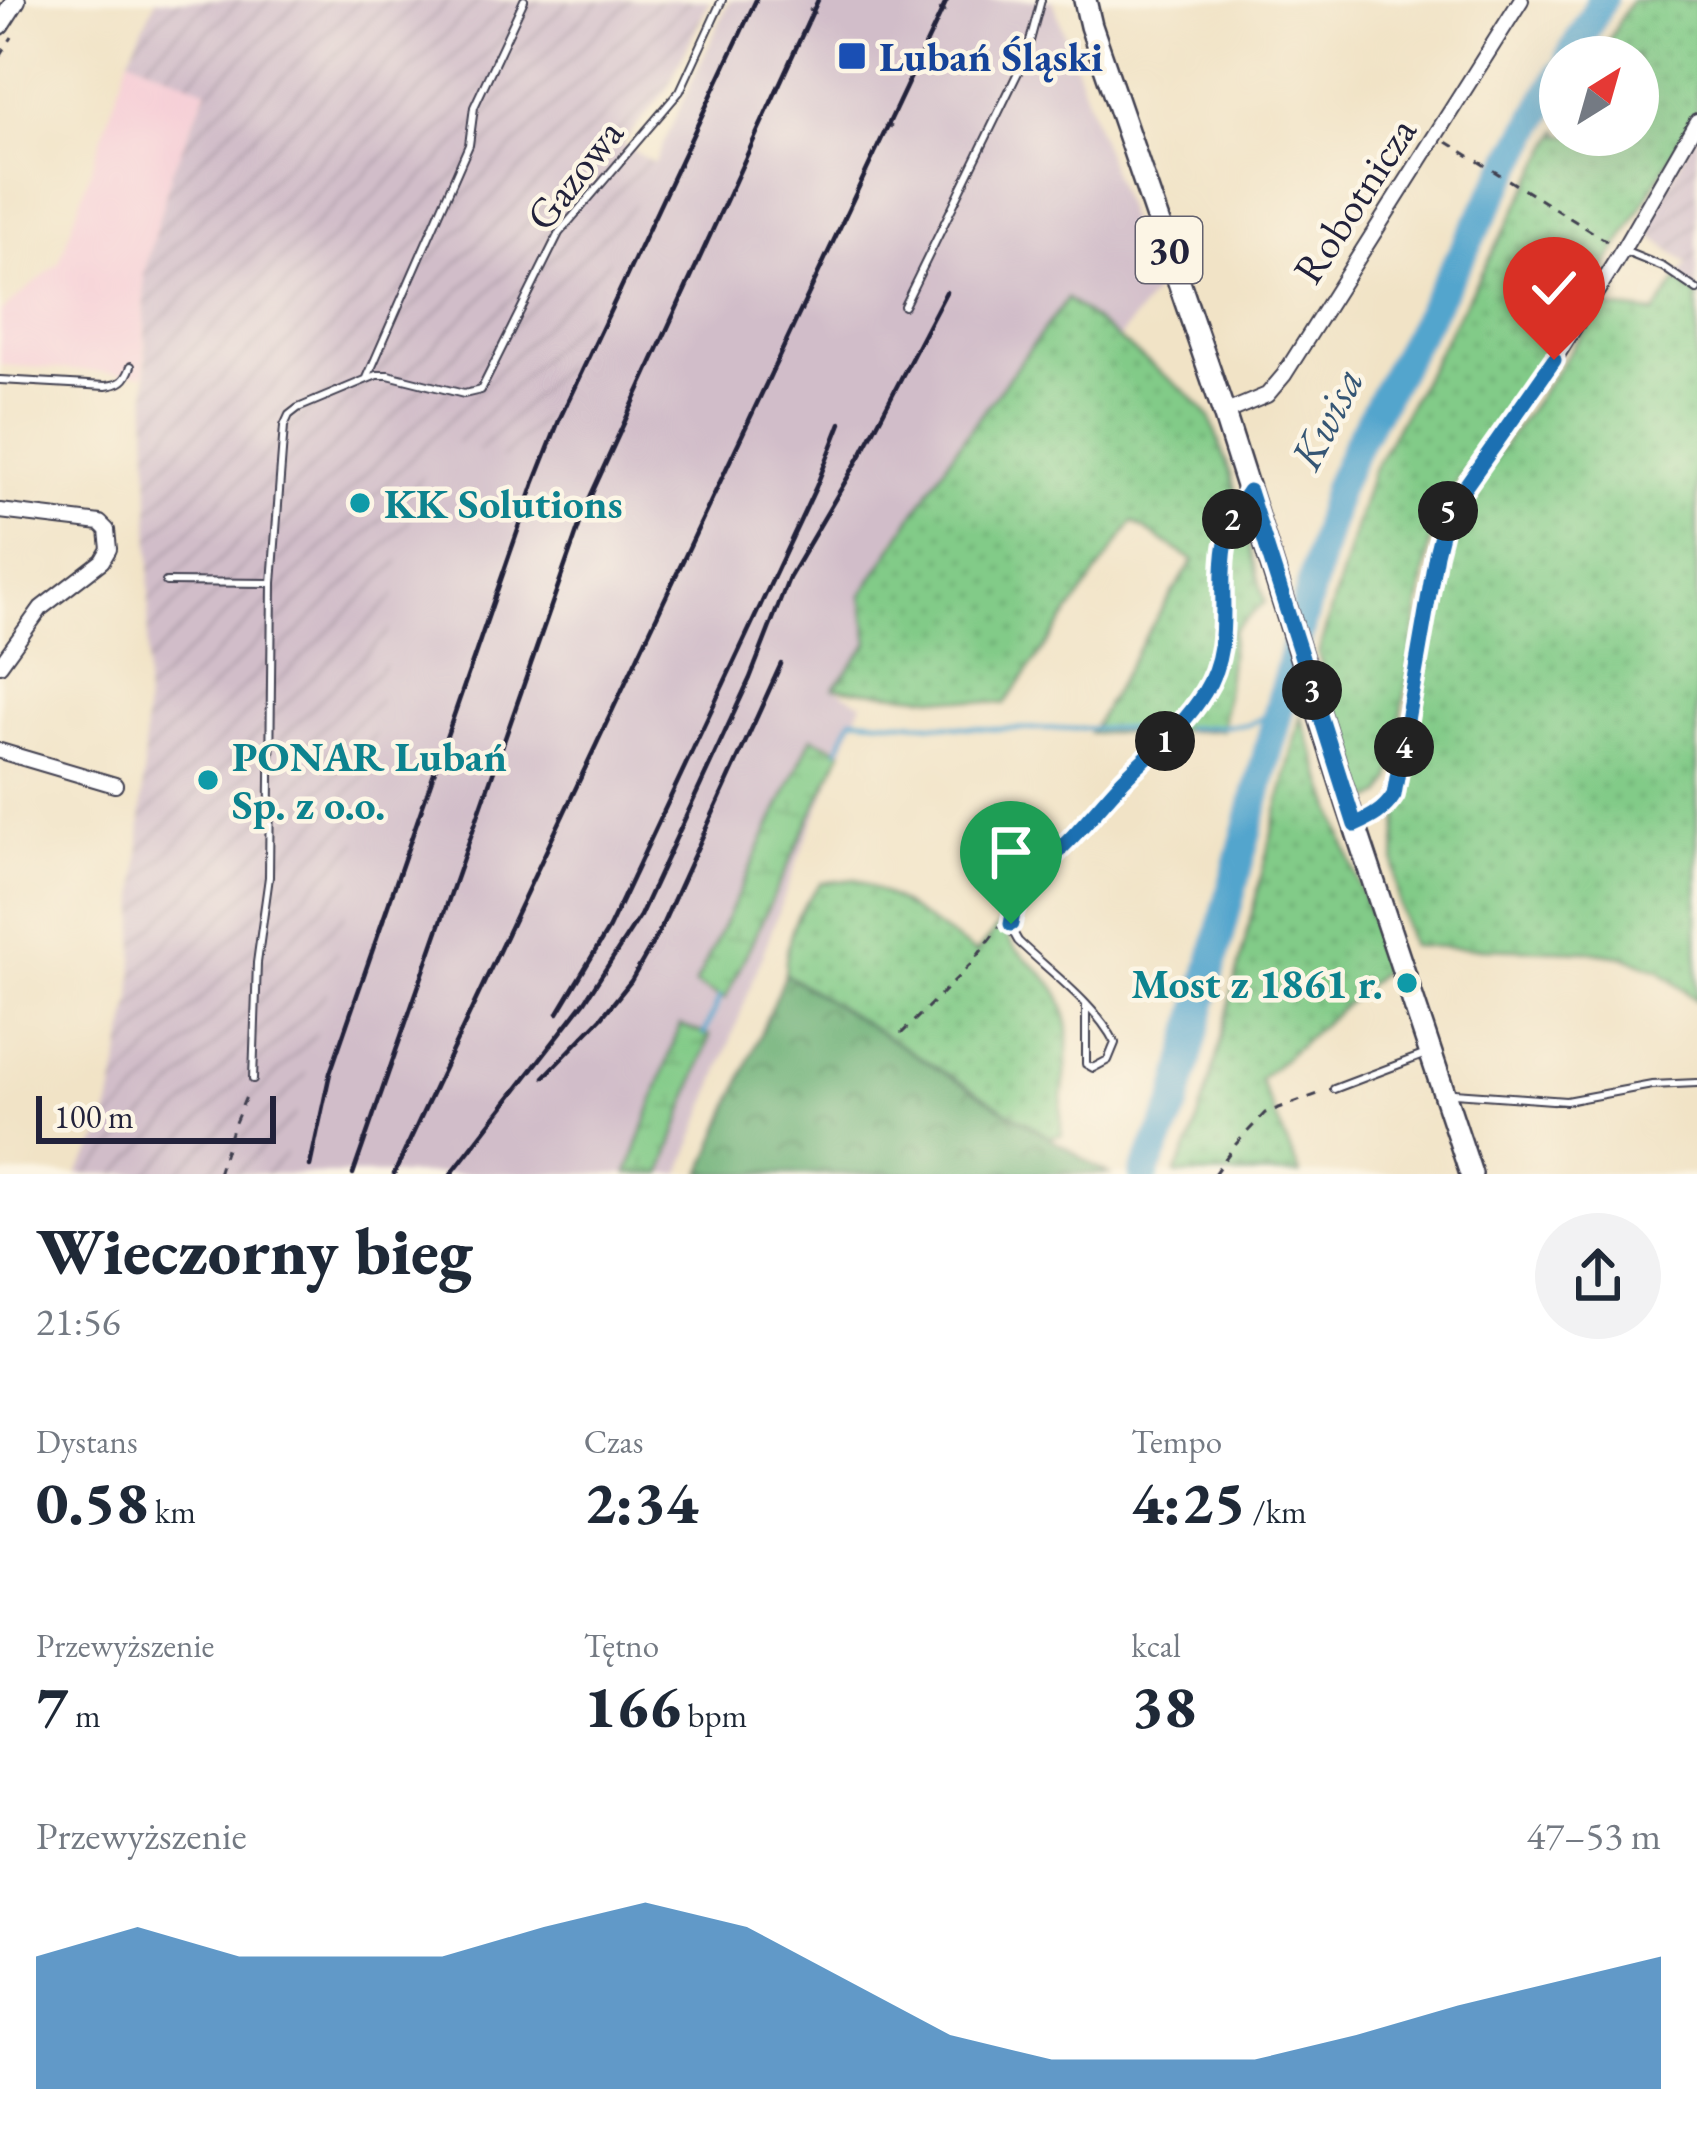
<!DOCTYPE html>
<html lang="pl">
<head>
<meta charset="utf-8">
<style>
  body { margin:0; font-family:"EB Garamond",serif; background:#f2f2f3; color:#1f2937; height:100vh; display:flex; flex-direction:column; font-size:45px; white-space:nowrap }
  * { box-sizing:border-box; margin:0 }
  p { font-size:39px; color:#747a83 }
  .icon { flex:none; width:66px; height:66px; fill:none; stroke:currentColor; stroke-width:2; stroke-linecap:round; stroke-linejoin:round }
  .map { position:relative; height:1174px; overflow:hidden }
  .details { display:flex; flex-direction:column; background:#fff; flex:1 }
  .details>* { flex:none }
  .needle { width:78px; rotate:37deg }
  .fabs { position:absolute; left:1539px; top:36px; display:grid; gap:24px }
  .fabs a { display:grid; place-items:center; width:120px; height:120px; border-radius:50%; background:#fff; box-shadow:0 12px 48px #0002; font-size:60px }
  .scale { position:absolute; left:36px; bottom:30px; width:240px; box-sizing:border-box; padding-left:12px; border:6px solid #22223b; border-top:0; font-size:33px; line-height:42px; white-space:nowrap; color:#22223b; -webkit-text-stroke:9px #fcf5e5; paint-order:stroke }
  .pin { position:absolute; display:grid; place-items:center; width:102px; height:102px; color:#fff; margin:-123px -51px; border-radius:50% 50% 50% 0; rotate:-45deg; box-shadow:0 0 12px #0007 }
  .pin .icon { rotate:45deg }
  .km { position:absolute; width:60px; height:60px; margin:-30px; border-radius:50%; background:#222; color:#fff; font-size:33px; line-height:60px; text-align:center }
  .round { display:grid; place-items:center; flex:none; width:126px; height:126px; border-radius:63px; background:#f2f2f3 }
  .summary { display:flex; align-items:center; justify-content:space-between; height:204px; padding:0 36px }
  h1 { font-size:66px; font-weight:800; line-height:90px }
  .figures { display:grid; grid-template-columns:repeat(3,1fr); gap:18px; height:204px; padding:12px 36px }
  .figures div { display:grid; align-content:center }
  .figures b { font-size:60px; font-weight:800 }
  .figures small { font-size:33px; font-weight:400 }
  .figures p { font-size:33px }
  .chart { height:336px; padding:24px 36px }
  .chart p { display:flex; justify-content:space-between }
  .chart svg { width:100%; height:216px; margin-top:12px; fill:#1f6fb2; opacity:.7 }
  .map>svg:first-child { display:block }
  .built { fill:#f6cfd7 }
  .industrial { fill:url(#industrial-furrows) }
  .railway { fill:#d1bdc9 }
  .grass { fill:url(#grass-dots); stroke:#527662; stroke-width:3 }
  .forest { fill:url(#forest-crowns); stroke:#466858; stroke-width:3 }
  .wetland { fill:url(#wetland-marsh); stroke:#527662; stroke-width:3 }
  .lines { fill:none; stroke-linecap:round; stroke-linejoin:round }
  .stream { stroke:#52a5cd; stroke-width:4.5 }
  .river { stroke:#52a5cd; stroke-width:30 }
  .lane-casing { stroke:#413f50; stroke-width:10 }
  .street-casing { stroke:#413f50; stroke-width:18 }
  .secondary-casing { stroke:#413f50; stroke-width:22 }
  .primary-casing { stroke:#413f50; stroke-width:26 }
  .path { stroke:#413f50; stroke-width:3; stroke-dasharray:9 9; stroke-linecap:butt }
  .lane { stroke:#fff; stroke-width:6 }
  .street { stroke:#fff; stroke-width:14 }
  .secondary { stroke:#fff; stroke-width:18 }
  .primary { stroke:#fff; stroke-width:21 }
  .rail { stroke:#22223b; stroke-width:4.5 }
  .route-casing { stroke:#fff; stroke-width:24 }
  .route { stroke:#1f6fb2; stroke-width:15 }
  .transit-dot { fill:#1a4fb4; stroke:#fcf5e5; stroke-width:4.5 }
  .culture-dot { fill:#0f9aa8; stroke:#fcf5e5; stroke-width:4.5 }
  .labels { text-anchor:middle; stroke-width:9; stroke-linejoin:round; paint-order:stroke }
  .shield { fill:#fcf5e5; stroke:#63616e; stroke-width:3 }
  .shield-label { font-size:39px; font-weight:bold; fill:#22223b }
  .transit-label { font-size:42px; font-weight:bold; fill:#164399; stroke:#fcf5e5; text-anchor:start }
  .street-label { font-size:42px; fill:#22223b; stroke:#fcf5e5 }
  .culture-label { font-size:42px; font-weight:bold; fill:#0d838f; stroke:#fcf5e5; text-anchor:start }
  .water-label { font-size:45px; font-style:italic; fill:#355675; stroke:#fcf5e5 }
</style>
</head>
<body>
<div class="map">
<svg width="1697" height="1174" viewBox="0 0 1697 1174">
  <defs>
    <pattern id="industrial-furrows" width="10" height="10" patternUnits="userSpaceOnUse" patternTransform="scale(3)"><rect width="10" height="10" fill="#d1bdc9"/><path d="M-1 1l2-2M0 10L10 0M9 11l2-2" fill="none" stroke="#b3a2ae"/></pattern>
    <pattern id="grass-dots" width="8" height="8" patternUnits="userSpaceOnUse" patternTransform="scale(3)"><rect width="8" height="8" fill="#82cb88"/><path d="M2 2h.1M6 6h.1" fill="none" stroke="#70ae76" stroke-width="1.8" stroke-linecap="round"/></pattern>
    <pattern id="forest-crowns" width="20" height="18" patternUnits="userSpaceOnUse" patternTransform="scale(3)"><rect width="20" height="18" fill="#69af74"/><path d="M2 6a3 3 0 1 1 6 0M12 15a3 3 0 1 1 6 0" fill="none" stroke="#568e60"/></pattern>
    <pattern id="wetland-marsh" width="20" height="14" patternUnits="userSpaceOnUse" patternTransform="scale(3)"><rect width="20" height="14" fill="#82cb88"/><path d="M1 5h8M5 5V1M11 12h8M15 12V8" fill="none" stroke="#70ae76"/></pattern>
  </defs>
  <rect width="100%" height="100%" fill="#fcf5e5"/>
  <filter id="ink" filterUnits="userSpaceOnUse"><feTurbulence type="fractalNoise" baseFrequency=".00833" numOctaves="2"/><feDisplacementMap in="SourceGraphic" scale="24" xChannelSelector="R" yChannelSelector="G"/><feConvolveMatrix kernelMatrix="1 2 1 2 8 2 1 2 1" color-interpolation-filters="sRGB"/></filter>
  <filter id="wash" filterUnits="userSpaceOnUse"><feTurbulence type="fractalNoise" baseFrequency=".004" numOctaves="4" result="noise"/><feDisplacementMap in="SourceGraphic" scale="48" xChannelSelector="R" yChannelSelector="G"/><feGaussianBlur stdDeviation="2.7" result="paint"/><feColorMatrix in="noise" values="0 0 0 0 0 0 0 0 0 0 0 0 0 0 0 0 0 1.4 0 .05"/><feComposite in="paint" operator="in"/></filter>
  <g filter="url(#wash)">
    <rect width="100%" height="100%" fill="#f1e3c6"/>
    <path class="built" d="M129 57 207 89 172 171 144 273 145 375 0 365V312L59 263Z"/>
    <path class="industrial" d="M156 0H710L666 91 622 144 659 166 297 1174H77L105 1131 132 998 143 779 150 559 144 273 172 171 207 90 129 57Z
      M1697 133V295L1677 280 1688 264 1642 229Z"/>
    <path class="railway" d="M730 0H1053L1154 293 1118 339 1066 299 957 447 891 546 869 643 834 688 862 703 794 870 681 1174H281L343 929 375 738 400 555 422 480 438 438 522 465 617 243Z"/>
    <path class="grass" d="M1631 0H1697V110L1625 236 1537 371 1441 505 1433 522 1391 780 1383 795 1370 801 1358 787 1318 654 1372 472 1560 129V135H1638V57H1599Z
      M1677 280 1697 295V1001L1659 970 1623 956 1587 951 1411 946C1402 919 1395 895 1395 865 1396 814 1409 761 1418 710 1429 644 1434 554 1468 496L1601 307 1655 313Z
      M1067 299 1191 396 1210 417 1231 475 1265 602 1233 631 1222 730 1090 733C1124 675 1155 615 1194 561L1133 522 1005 704 834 688 869 643 862 595 957 447Z
      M1301 715 1387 967 1260 1080 1300 1174H1175L1192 1139 1215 1063Z
      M856 879 898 901 976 953 1002 922C1005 930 1008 940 1014 947 1032 966 1054 978 1063 1004 1078 1049 1056 1091 1062 1135L1049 1137 785 974C787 933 794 915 821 883Z"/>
    <path class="forest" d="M785 974 1108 1174H702Z"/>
    <path class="wetland" d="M812 737 842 751 725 999 695 985Z
      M680 1025 710 1036 662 1174H628Z"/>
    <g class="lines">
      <path class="stream" d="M1184 728 1247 725 1280 709
        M838 749 852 718 990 729 1171 728
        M704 1034 720 997"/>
      <path class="river" d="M1570 57 1602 0
        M1144 1174 1175 1106 1337 488 1358 442 1560 75"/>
    </g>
  </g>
  <g filter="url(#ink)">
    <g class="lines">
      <defs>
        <path id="lane" d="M1626 252 1663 267 1697 290
          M904 306 1026 56 1041 0
          M367 378 469 145 474 107 524 0
          M0 380 106 386C121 384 126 381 131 366
          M166 582 272 583 284 426 289 415 298 408 377 375H388L464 394 481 390 559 233 680 91 722 0
          M1086 1006V1064L1093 1068 1108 1060 1115 1043C1096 1005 1049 971 1018 941L1013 932 1012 914 1031 882 1123 780 1173 734 1210 683 1222 641 1224 543 1234 511 1243 499
          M253 1079 257 963 269 877 272 583
          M1334 1089 1426 1054
          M1448 1095 1454 1093 1566 1101 1652 1085 1697 1083"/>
        <path id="street" d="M1224 413 1267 395 1284 375 1521 0
          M0 511 100 523 107 530 109 549 102 561 41 608 0 665
          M0 751 115 785
          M1355 825 1378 814 1394 795 1431 586 1446 515 1554 360 1622 251 1697 121"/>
        <path id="secondary" d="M0 25 16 0"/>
        <path id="primary" d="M1085 0 1091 26 1224 413 1348 805 1471 1174"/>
      </defs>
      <use href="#lane" class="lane-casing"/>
      <use href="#street" class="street-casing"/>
      <use href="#secondary" class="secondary-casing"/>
      <use href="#primary" class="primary-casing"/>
      <path class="path" d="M809 9 816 13
        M939 9 946 12
        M0 56 12 37
        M916 59 922 62
        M885 124 892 127
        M1447 142 1607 241
        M901 1034 972 963 1000 926
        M218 1174 231 1132 248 1092
        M1214 1174 1236 1144 1265 1113 1321 1093"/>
      <use href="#lane" class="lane"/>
      <use href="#street" class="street"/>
      <use href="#secondary" class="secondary"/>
      <use href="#primary" class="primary"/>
      <path class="rail" d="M558 1013 609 928 816 487 841 423
        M544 1077 602 1017 631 981 659 932 781 664
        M310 1166 330 1073 534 484 560 418 756 0
        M353 1174 586 506 818 0
        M394 1174 947 0
        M451 1174 585 1001 640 916 750 678 789 578 862 453 946 292"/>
    </g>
  </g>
  <g class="lines" filter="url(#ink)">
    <defs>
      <path id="route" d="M1011 924C1015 888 1051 860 1074 835 1091 817 1106 798 1123 780 1151 751 1183 728 1204 693 1246 627 1197 560 1249 491L1355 825C1372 817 1384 811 1394 795L1436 554 1446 514 1554 360"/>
    </defs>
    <use href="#route" class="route-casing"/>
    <use href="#route" class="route"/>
  </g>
  <rect class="transit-dot" x="837" y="41" width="30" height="30" rx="6"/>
  <g class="culture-dot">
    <circle cx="360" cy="503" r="12"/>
    <circle cx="208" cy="780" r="12"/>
    <circle cx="1407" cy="983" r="12"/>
  </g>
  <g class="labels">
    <rect class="shield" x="1136" y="217" width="66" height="66" rx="9"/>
    <g class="shield-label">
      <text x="1169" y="264">30</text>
    </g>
    <g class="transit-label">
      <text x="879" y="71">Lubań Śląski</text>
    </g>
    <g class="street-label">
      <text transform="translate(574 174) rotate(-52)" y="15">Gazowa</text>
      <text transform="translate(1354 200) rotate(-57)" y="15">Robotnicza</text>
    </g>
    <g class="culture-label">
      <text x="384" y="518">KK Solutions</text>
      <text x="232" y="771">PONAR Lubań<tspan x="232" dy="48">Sp. z o.o.</tspan></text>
      <text x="1383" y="998" text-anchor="end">Most z 1861 r.</text>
    </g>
    <g class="water-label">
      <text transform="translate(1326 418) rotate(-63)" y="16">Kwisa</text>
    </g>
  </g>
</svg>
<div class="fabs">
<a><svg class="needle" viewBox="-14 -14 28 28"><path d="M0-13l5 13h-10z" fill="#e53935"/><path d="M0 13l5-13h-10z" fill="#747a83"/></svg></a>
</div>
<div class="scale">100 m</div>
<div class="pin" style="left:1011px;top:924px;background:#1e9e55"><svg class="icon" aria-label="arrive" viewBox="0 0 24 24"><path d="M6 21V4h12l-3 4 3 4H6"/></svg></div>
<div class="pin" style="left:1554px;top:360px;background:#d93025"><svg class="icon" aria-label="check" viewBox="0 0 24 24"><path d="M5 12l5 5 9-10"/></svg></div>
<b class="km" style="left:1165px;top:741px">1</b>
<b class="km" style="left:1232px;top:519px">2</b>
<b class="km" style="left:1312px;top:690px">3</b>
<b class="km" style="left:1404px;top:747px">4</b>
<b class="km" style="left:1448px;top:511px">5</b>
</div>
<section class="details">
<div class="summary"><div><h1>Wieczorny bieg</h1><p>21:56</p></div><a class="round"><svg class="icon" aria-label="share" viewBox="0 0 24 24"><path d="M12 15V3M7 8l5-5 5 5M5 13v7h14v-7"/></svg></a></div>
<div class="figures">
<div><p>Dystans</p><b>0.58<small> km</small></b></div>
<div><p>Czas</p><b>2:34</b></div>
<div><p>Tempo</p><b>4:25<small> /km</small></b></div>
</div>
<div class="figures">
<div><p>Przewyższenie</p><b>7<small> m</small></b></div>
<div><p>Tętno</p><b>166<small> bpm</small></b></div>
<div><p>kcal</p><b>38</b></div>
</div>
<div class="chart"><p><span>Przewyższenie</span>47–53 m</p>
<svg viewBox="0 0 160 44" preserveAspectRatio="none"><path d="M0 44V17L10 11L20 17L30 17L40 17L50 11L60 6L70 11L80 22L90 33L100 38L110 38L120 38L130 33L140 27L150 22L160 17V44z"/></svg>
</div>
</section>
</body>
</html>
